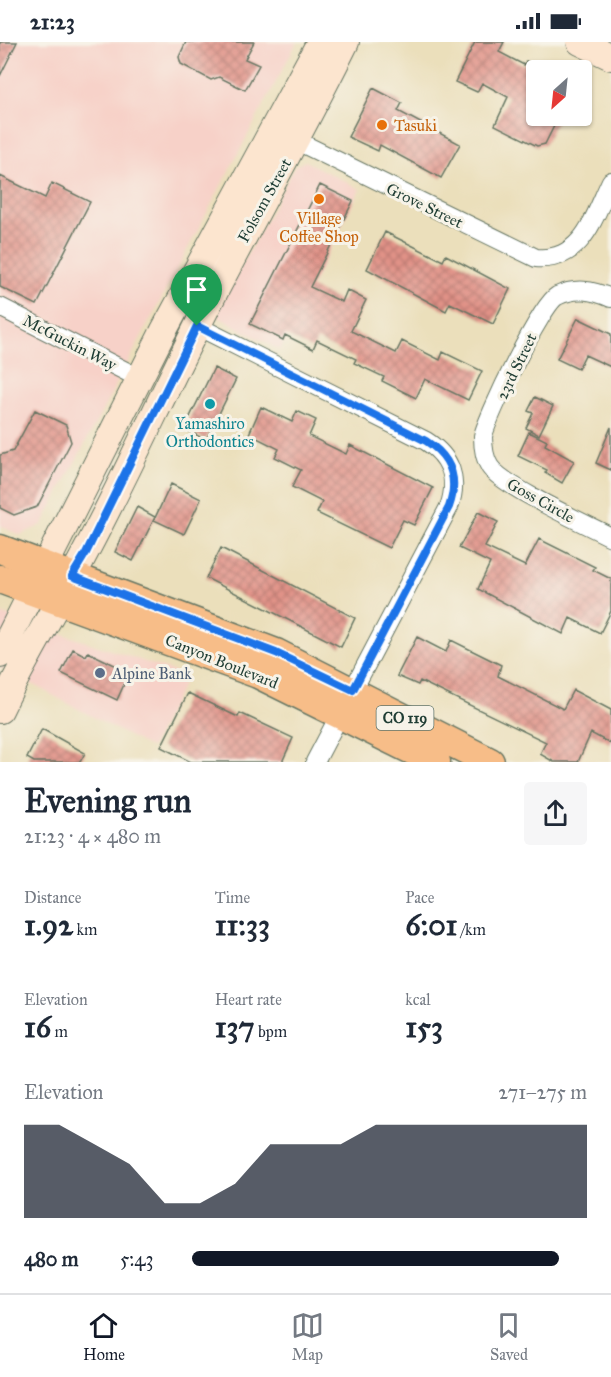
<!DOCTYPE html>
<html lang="en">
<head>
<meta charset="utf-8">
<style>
  body { margin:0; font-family:"IM FELL Great Primer",serif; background:#f6f6f7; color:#1f2937; height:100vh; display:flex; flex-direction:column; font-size:22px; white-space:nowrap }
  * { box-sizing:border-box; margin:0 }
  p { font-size:20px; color:#747a83 }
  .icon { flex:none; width:33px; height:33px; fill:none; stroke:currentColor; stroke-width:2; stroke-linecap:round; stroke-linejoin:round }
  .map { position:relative; height:720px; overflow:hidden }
  .side { display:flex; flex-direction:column; background:#fff; flex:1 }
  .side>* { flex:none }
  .needle { width:39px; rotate:207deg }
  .buttons { position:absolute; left:526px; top:18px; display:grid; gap:12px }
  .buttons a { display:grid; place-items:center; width:66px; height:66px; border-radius:6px; background:#fff; box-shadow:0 2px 4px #0004; font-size:30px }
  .pin { position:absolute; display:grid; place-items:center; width:51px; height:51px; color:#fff; margin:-62px -26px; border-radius:50% 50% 50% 0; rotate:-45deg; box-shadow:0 0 6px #0007 }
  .pin .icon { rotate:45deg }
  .round { display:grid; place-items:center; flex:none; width:63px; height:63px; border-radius:6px; background:#f6f6f7 }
  .head { display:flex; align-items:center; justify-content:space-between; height:102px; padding:0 24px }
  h1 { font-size:33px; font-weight:700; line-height:45px }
  .figures { display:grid; grid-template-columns:repeat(3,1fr); gap:9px; height:102px; padding:6px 24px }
  .figures div { display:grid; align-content:center }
  .figures b { font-size:30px; font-weight:700 }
  .figures small { font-size:16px; font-weight:400 }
  .figures p { font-size:16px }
  .chart { height:168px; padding:12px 24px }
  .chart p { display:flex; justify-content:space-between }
  .chart svg { width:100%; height:108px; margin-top:6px; fill:#111827; opacity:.7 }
  ul { padding:0 24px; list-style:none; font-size:20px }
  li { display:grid; grid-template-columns:96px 72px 1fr; align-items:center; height:45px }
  li i { height:15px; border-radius:8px; background:#111827 }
  .status { display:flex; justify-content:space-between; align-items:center; height:42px; padding:0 30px; background:#fff; direction:ltr }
  .status svg { height:16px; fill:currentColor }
  .tabs { display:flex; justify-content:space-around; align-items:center; height:84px; border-top:2px solid #e0e1e3; background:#fff; font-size:16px; color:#747a83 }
  .tabs a { display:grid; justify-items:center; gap:3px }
  .tabs .selected { color:#111827 }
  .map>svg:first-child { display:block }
  .built { fill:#f7d1c8 }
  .building { fill:url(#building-cross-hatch) }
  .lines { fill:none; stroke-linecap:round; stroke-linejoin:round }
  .minor-casing { stroke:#667663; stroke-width:20 }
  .secondary-casing { stroke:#667663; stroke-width:28 }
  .primary-casing { stroke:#667663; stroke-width:31 }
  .minor { stroke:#fff; stroke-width:18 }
  .secondary { stroke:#fce5cf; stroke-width:26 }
  .primary { stroke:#f7bd88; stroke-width:28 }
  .route-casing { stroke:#fff; stroke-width:12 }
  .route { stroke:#1a73e8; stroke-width:8 }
  .food-dot { fill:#e8710a; stroke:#f7f3e8; stroke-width:2 }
  .culture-dot { fill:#0f9aa8; stroke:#f7f3e8; stroke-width:2 }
  .service-dot { fill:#5c6f8a; stroke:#f7f3e8; stroke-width:2 }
  .labels { text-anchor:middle; stroke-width:6; stroke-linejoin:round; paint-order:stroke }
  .shield { fill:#f7f3e8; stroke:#60746a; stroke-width:1.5 }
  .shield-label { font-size:15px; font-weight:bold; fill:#1f3d34 }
  .food-label { font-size:16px; fill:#c56008; stroke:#f7f3e8; text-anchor:start }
  .street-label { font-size:16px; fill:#1f3d34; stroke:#f7f3e8 }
  .culture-label { font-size:16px; fill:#0d838f; stroke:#f7f3e8 }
  .service-label { font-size:16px; fill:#4e5e75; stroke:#f7f3e8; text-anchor:start }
</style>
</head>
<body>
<div class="status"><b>21:23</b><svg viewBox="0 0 49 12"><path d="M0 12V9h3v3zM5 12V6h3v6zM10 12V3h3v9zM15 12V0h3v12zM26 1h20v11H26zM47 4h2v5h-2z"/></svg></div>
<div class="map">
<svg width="611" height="720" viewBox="0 0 611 720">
  <defs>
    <pattern id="building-cross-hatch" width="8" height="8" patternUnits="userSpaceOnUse" patternTransform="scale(1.5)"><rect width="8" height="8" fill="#e19287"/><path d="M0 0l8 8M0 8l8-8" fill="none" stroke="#b6786f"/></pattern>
  </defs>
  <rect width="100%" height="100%" fill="#f7f3e8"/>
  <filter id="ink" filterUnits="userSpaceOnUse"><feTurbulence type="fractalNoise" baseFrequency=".0167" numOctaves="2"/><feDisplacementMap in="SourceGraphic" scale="12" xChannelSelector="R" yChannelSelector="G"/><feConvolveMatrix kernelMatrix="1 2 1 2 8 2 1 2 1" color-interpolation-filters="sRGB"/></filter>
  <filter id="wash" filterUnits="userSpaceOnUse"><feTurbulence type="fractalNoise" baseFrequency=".008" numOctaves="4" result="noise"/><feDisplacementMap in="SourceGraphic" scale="24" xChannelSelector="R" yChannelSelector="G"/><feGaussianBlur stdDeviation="1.35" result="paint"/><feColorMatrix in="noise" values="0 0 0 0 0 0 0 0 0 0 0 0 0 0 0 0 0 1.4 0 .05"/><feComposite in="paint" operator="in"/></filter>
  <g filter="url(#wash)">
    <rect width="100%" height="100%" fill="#ebdfbb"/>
    <path class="built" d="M0 0H297L42 483 20 493 0 484Z
      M305 119 360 147 280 308 218 275 217 269 295 124Z
      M0 571 187 634 151 706 0 625Z"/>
    <g id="blocks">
      <path class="building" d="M0 0H17L0 34Z
        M186 0H254L245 17 259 23 245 48 219 35 211 38 181 22 179 15Z
        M475 0H504L499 10 524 23 526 19 537 23V74H559L545 102 537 104 495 83 508 55 482 41 477 50 455 40Z
        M373 46 402 61 398 69 460 102 441 136 380 103 378 109 348 95Z
        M0 134 45 156 52 141 90 160 37 263 0 245Z
        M320 143 353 159 310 245 342 260 347 248 366 258 351 289 396 311 402 299 440 318 443 310 482 329 468 358 425 337 416 356 382 339 384 335 354 321 356 317 317 298 313 307 285 293 283 298 250 282Z
        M385 190 443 219 446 213 510 247 493 282 450 261 446 269 367 227Z
        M578 276 611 292V325L585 313 578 327 557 317Z
        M214 326 236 337 206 398 184 387Z
        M535 355 553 364 539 393 526 386 533 371 528 369Z
        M261 365 292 380 297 369 316 378 309 394 346 412 350 403 433 446 414 483 403 478 389 506 317 471 322 460 292 445 301 428 275 415 279 407 249 392Z
        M35 368 66 383 71 400 37 465 14 473 0 466V413L13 409Z
        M611 385V428L596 421Z
        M529 390 547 399 545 403 574 419 562 441 545 431 547 428 518 414Z
        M171 442 201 457 184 492 154 478Z
        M137 465 155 475 133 519 115 510Z
        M478 470 498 480 485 505 525 524 539 497 595 525 593 528 611 537V569L600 591 570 576 563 592 478 547 490 521 459 506Z
        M221 506 355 576 341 605 206 536Z
        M417 595 446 610 451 598 501 623 498 634 563 667 573 648 611 668V702L591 691 578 720H554L540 712 546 700 420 639 418 643 397 634Z
        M73 607 86 614 88 610 123 627 126 638 117 658 61 631Z
        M188 651 238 675 240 671 293 696 282 720H191L161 705Z
        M42 687 85 711 80 720H34L27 716Z"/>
    </g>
  </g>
  <g filter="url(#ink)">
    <use href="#blocks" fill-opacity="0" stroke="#667663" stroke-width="1.5"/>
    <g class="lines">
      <defs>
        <path id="minor" d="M297 99 536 216C583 220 594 174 611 139
          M213 200 215 222 196 262 197 284 426 399C451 415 459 437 449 465L315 720
          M611 256C592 248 576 245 557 254 541 263 488 373 483 394 483 405 484 416 490 425 504 445 586 482 611 495
          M0 265 139 336"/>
        <path id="secondary" d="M580 0 611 15
          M0 613 163 290 320 0
          M0 668C26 613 58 563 86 509 128 430 164 349 205 269 251 179 301 91 346 0"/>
        <path id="primary" d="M0 507 276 611 490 720
          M0 537 258 632 436 720"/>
      </defs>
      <use href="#minor" class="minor-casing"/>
      <use href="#secondary" class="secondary-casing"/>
      <use href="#primary" class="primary-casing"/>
      <use href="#minor" class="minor"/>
      <use href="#secondary" class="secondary"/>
      <use href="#primary" class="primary"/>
    </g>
  </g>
  <g class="lines" filter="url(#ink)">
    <defs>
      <path id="route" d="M197 284 426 399C451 415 459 437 449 465L353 648 276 611 72 534 86 511Z"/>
    </defs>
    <use href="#route" class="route-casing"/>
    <use href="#route" class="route"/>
  </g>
  <g class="food-dot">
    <circle cx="382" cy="83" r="6"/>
    <circle cx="319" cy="157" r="6"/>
  </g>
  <circle class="culture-dot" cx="210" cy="362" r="6"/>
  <circle class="service-dot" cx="100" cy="631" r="6"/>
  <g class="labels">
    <rect class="shield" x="376.5" y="664" width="57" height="24" rx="4.5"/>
    <g class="shield-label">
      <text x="405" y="681">CO 119</text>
    </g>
    <g class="food-label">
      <text x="394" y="89">Tasuki</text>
      <text x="319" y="182" text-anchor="middle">Village<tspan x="319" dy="18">Coffee Shop</tspan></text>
    </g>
    <g class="street-label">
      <text transform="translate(264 158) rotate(-61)" y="6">Folsom Street</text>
      <text transform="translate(425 163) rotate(26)" y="6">Grove Street</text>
      <text transform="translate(70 300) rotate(27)" y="6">McGuckin Way</text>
      <text transform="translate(516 324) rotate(-64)" y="6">23rd Street</text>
      <text transform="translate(541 458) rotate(29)" y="6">Goss Circle</text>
      <text transform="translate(222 619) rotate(22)" y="6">Canyon Boulevard</text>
    </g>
    <g class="culture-label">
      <text x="210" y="387">Yamashiro<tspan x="210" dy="18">Orthodontics</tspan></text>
    </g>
    <g class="service-label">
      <text x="112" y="637">Alpine Bank</text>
    </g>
  </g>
</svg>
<div class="buttons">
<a><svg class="needle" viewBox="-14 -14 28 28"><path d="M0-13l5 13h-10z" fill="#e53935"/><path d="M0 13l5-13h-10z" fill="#747a83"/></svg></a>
</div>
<div class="pin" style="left:197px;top:284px;background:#1e9e55"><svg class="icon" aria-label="arrive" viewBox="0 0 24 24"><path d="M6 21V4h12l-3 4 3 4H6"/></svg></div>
</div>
<section class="side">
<div class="head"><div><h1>Evening run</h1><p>21:23 · 4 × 480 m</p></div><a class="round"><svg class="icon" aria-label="share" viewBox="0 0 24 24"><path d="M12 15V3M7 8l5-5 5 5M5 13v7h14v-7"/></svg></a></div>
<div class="figures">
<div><p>Distance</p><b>1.92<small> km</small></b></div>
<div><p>Time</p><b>11:33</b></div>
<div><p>Pace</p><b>6:01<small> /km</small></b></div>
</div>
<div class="figures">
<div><p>Elevation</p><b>16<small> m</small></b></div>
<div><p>Heart rate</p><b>137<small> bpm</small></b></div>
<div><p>kcal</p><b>153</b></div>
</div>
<div class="chart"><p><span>Elevation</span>271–275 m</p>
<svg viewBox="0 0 160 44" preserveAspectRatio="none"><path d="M0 44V6L10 6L20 14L30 22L40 38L50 38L60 30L70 14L80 14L90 14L100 6L110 6L120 6L130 6L140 6L150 6L160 6V44z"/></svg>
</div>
<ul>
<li><b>480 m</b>5:43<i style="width:93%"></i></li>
</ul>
</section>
<nav class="tabs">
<a class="selected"><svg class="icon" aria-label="home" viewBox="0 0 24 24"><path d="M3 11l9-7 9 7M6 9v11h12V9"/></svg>Home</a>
<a><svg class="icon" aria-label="map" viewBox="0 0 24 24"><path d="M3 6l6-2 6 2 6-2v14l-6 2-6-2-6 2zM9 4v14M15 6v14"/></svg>Map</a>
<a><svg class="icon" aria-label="saved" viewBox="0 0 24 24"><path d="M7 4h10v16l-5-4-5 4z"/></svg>Saved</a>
</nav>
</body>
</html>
